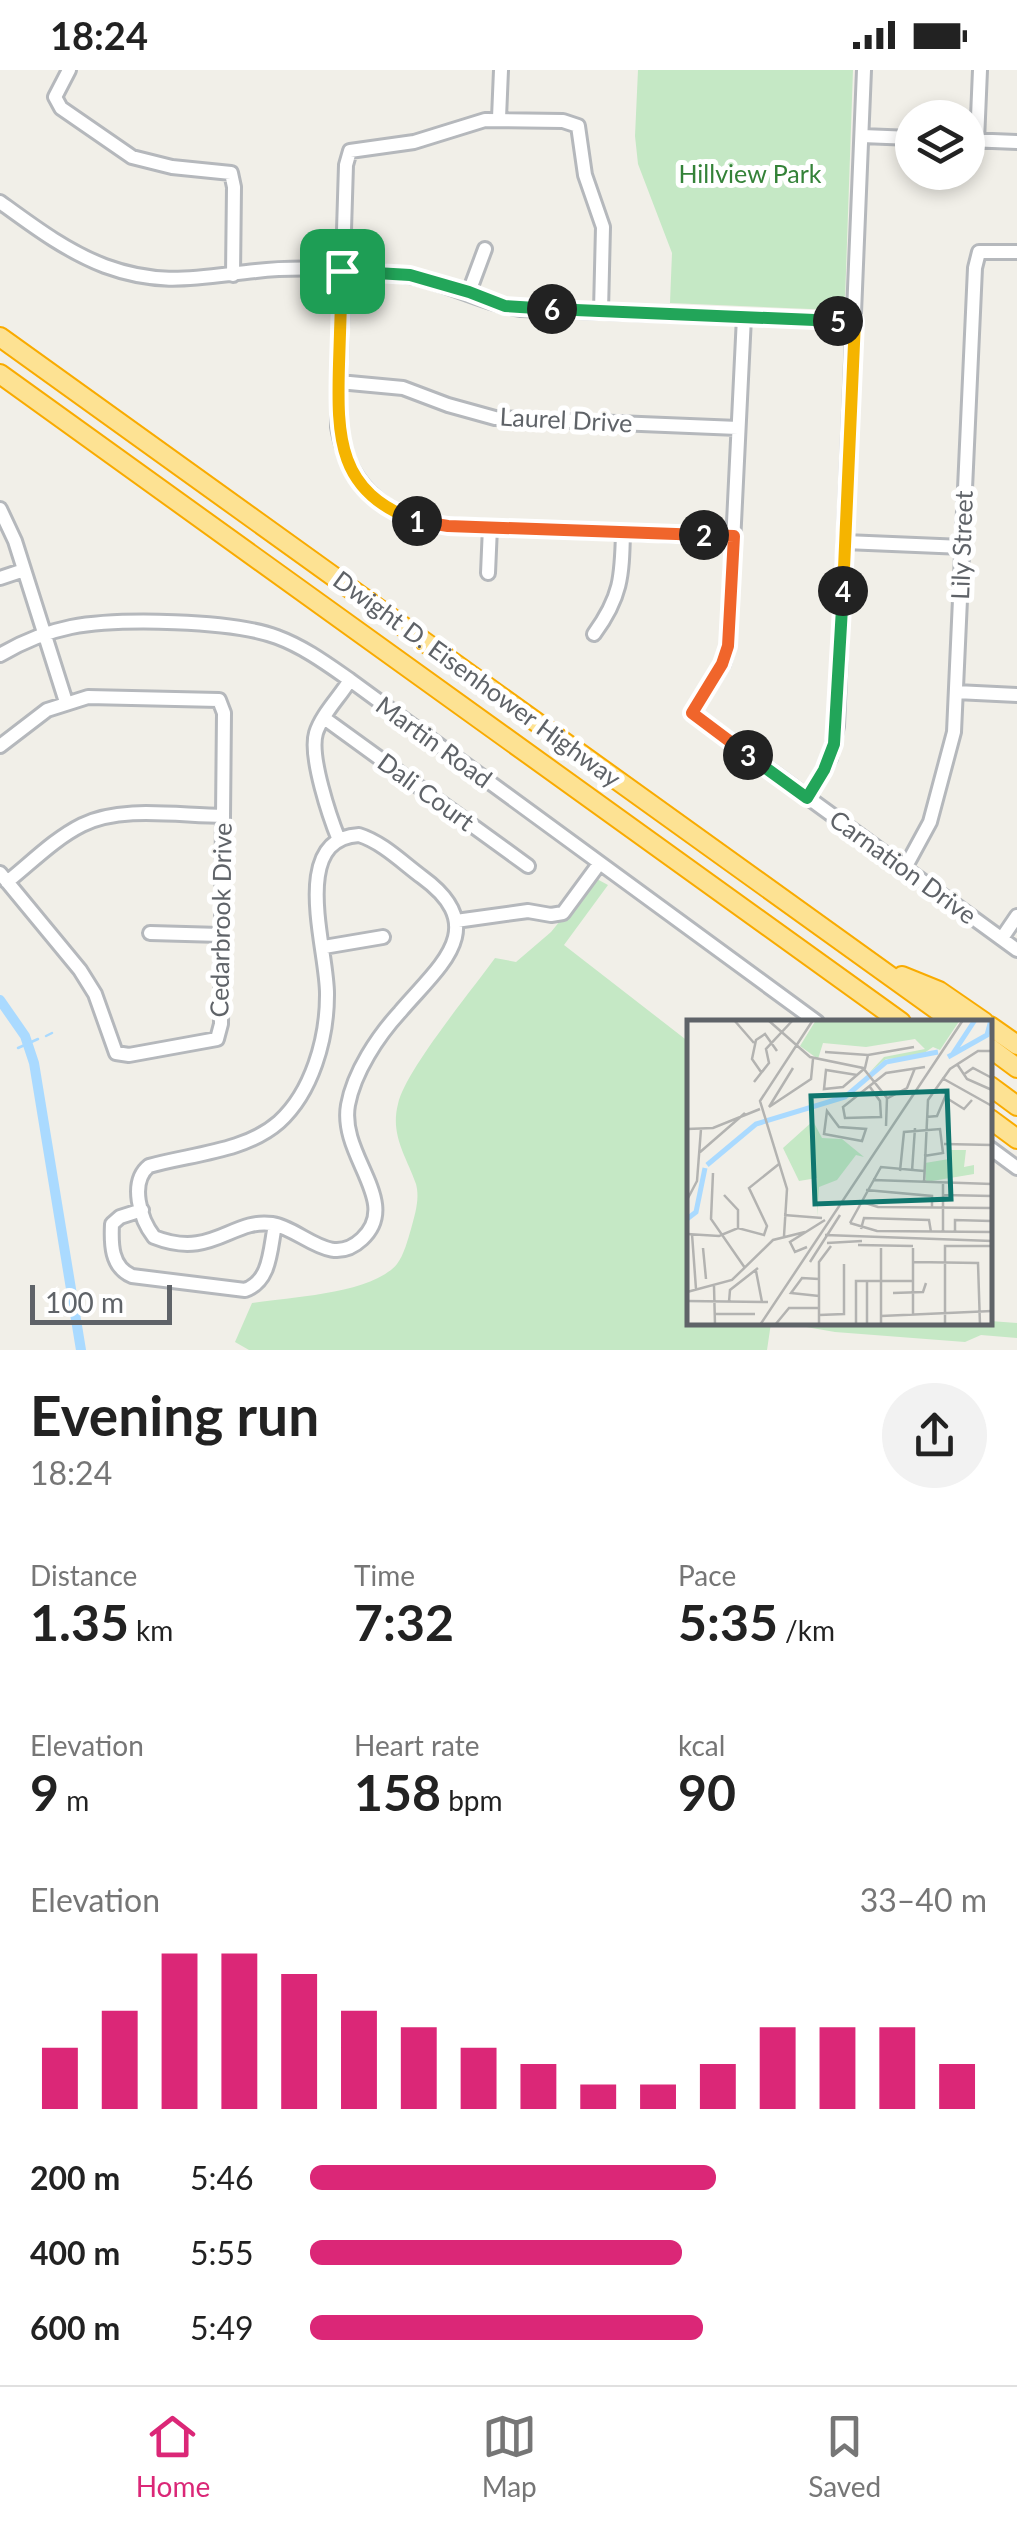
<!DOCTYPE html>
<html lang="en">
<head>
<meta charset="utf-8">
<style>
  body { margin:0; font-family:Lato,sans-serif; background:#f2f2f2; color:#222; height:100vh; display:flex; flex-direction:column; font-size:38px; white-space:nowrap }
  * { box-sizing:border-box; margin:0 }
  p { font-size:32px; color:#767676 }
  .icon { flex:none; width:55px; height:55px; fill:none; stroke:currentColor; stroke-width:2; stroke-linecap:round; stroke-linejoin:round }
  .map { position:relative; height:1280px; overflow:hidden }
  .sheet { display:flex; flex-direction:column; background:#fff; flex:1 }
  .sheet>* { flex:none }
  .fabs { position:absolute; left:895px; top:30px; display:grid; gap:20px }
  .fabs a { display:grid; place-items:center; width:90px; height:90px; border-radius:50%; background:#fff; box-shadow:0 5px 15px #0003; font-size:50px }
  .scale { position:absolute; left:30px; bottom:25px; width:142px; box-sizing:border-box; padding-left:10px; border:5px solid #5f6368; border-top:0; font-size:28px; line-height:35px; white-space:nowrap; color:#5f6368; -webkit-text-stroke:8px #fff; paint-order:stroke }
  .pin { position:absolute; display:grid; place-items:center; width:85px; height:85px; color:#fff; margin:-42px; border-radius:20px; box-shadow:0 5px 15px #0006 }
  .km { position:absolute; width:50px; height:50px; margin:-25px; border-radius:50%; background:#222; color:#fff; font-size:28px; line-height:50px; text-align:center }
  .round { display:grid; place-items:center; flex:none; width:105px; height:105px; border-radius:52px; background:#f2f2f2 }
  .headline { display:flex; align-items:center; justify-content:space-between; height:170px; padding:0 30px }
  h1 { font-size:55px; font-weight:700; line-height:75px }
  .figures { display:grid; grid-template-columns:repeat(3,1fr); gap:15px; height:170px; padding:10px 30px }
  .figures div { display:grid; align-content:center }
  .figures b { font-size:50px; font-weight:700 }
  .figures small { font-size:28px; font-weight:400 }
  .figures p { font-size:28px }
  .chart { height:280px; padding:20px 30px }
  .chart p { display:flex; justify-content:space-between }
  .chart svg { width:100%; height:180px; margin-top:10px; stroke:#db2777; stroke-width:6 }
  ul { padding:0 30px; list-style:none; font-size:32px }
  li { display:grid; grid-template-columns:160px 120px 1fr; align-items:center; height:75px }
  li i { height:25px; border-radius:12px; background:#db2777 }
  .status { display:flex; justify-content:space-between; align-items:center; height:70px; padding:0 50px; background:#fff; direction:ltr }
  .status svg { height:28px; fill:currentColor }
  .tabs { display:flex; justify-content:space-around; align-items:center; height:140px; border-top:2px solid #e0e0e0; background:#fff; font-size:28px; color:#767676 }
  .tabs a { display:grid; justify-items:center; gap:5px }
  .tabs .selected { color:#db2777 }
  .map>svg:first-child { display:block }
  .green { fill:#c5e8c5 }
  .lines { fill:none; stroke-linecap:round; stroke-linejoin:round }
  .stream { stroke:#aadaff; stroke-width:2.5 }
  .canal { stroke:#aadaff; stroke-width:10 }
  .minor-casing { stroke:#b5b8bc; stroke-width:18 }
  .highway-casing { stroke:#f9ab00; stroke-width:22 }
  .minor { stroke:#fff; stroke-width:12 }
  .highway { stroke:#fde293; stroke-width:18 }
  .split-1-casing { stroke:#fff; stroke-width:20 }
  .split-2-casing { stroke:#fff; stroke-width:20 }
  .split-3-casing { stroke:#fff; stroke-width:20 }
  .split-4-casing { stroke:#fff; stroke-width:20 }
  .split-5-casing { stroke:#fff; stroke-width:20 }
  .split-6-casing { stroke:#fff; stroke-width:20 }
  .split-7-casing { stroke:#fff; stroke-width:20 }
  .split-1 { stroke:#f5b400; stroke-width:12 }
  .split-2 { stroke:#f0652b; stroke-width:12 }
  .split-3 { stroke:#f0652b; stroke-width:12 }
  .split-4 { stroke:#22a559; stroke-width:12 }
  .split-5 { stroke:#f5b400; stroke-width:12 }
  .split-6 { stroke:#22a559; stroke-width:12 }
  .split-7 { stroke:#22a559; stroke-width:12 }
  .labels { text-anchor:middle; stroke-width:10; stroke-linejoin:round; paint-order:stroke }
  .park-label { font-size:25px; fill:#348238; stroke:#fff }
  .street-label { font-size:25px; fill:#5f6368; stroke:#fff }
  .inset-river { fill:none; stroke:#aadaff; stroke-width:5 }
  .inset-road { fill:none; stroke:#b3b3b1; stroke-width:2.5 }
  .view { fill:#0f766e; fill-opacity:0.15; stroke:#0f766e; stroke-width:5 }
  .inset-edge { fill:none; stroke:#5f6368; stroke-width:5 }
</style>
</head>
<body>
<div class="status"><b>18:24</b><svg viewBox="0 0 49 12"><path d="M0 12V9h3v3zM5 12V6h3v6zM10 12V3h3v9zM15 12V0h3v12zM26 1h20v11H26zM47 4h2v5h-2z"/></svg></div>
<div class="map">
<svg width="1017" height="1280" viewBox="0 0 1017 1280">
  <rect width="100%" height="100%" fill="#f1efe8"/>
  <path class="green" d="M638 0H853L845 230 842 236 834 240 670 233 672 183 638 94 635 66Z
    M595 808 608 815 564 875 689 972 690 1252 771 1253 767 1280H249L235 1272 252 1233C290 1227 372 1224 397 1194 404 1185 408 1169 411 1159 415 1144 420 1129 416 1114 406 1086 390 1065 398 1034 405 1001 472 920 495 888L516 892 551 862Z
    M990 1251 1017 1253V1268L981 1265 965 1272 835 1262 783 1253Z"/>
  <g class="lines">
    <path class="stream" d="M46 966 52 963
      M18 978 38 969"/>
    <path class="canal" d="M0 930 25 966 34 993 81 1280"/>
    <defs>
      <path id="minor" d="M69 0 55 27 61 38 132 87 172 97 231 103 234 117 233 205
        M499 48 501 0
        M862 66 912 68
        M968 70 1017 72
        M977 71 980 0
        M0 132C33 156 66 181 105 196 162 217 199 207 256 201 299 196 345 199 387 203 437 206 474 232 521 239L855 251
        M469 222 485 179
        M601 241 603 157 585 105 578 56 563 51 485 50 414 72 350 81 346 95 338 357C347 410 381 445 434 455L734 467
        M744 247 728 576 723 594 692 643 1017 880
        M339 312 403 318 448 335 495 348 738 358
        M0 439 15 471 66 632
        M845 472 963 477
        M488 503 490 457
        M0 508 24 500
        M594 564C621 527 622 507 623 462
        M0 585C22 572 46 562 71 557 119 548 232 550 277 567 304 577 327 594 350 610L817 952
        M956 622 1017 625
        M324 648 528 796
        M0 676 47 640 88 627 219 630 224 643 221 954 217 969 129 985 116 983 95 924 80 900 0 803
        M807 728 830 688 837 656 864 0
        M359 765C382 772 403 793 422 807 492 858 439 896 400 942 378 966 354 1002 348 1035 339 1086 402 1132 362 1169 330 1199 303 1159 272 1154 232 1148 212 1190 154 1167 140 1149 129 1112 149 1096 191 1084 245 1082 279 1052 312 1022 327 969 327 925 328 881 288 769 359 765Z
        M339 770C330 748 309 686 316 663 322 644 339 628 350 610
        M905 798 930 752 954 662 975 198 979 182H1017
        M7 812C31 793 54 769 82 755 122 735 180 746 223 746
        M456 851 528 841 551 845 563 843 599 794
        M150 863 221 865
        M1002 868 1017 846
        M324 877 383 867
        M990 1078 1017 1098
        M142 1140 120 1147 112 1154C111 1174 111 1197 132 1206L245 1220C271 1211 270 1179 275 1155"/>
      <path id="highway" d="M0 267 954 952
        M0 304 901 952
        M902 906 939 921 984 952
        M990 956 1017 975
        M990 978 1017 998
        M990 1016 1017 1036
        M990 1049 1017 1069"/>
    </defs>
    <use href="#minor" class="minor-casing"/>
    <use href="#highway" class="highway-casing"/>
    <use href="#minor" class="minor"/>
    <use href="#highway" class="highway"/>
  </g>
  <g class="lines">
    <defs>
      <path id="split-1" d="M342 201C341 232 340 263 339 294 337 367 337 423 417 451"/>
      <path id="split-2" d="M417 451 448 456 704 465"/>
      <path id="split-3" d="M704 465 734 466 728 576 722 594 692 643 748 685"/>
      <path id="split-4" d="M748 685 807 728 824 700 834 674 843 521"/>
      <path id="split-5" d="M838 251H855L843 521"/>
      <path id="split-6" d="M552 239 838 251"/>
      <path id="split-7" d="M342 201 410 205 469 222 505 236 552 239"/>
    </defs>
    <use href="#split-1" class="split-1-casing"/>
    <use href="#split-2" class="split-2-casing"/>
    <use href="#split-3" class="split-3-casing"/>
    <use href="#split-4" class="split-4-casing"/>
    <use href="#split-5" class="split-5-casing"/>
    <use href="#split-6" class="split-6-casing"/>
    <use href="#split-7" class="split-7-casing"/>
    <use href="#split-1" class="split-1"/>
    <use href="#split-2" class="split-2"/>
    <use href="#split-3" class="split-3"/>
    <use href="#split-4" class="split-4"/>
    <use href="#split-5" class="split-5"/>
    <use href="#split-6" class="split-6"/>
    <use href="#split-7" class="split-7"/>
  </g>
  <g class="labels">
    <g class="park-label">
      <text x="750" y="113">Hillview Park</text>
    </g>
    <g class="street-label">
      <text transform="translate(566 350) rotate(3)" y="9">Laurel Drive</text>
      <text transform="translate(962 475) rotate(-88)" y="9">Lily Street</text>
      <text transform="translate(477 609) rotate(36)" y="9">Dwight D. Eisenhower Highway</text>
      <text transform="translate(434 672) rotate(36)" y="9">Martin Road</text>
      <text transform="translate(426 722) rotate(36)" y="9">Dali Court</text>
      <text transform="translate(903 797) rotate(36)" y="9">Carnation Drive</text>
      <text transform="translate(221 850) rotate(-89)" y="9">Cedarbrook Drive</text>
    </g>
  </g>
  <g transform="translate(687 950)">
    <rect width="305" height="305" fill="#f1efe8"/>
    <path d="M129 0H273L253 30 246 27 231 37 199 39 182 53 197 37 238 29 228 19 179 27 136 23 131 39 113 26ZM126 101 135 118 155 119 177 137 169 135 150 160 132 167 130 196V158L112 161 96 128ZM263 130H279L277 147 287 145V154L239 162 238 143 262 139Z" fill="#c5e8c5"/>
    <path class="inset-river" d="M265 35 288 0M261 37 300 15 304 0M20 145 69 104 158 77 199 42 251 32M0 199 9 192 18 148"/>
    <path class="inset-road" d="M47 0 67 23M81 0 123 37 176 48 200 78 199 106M138 32 181 35 227 27M270 44 280 59 305 70M74 52 65 39 69 20 78 14 90 31M170 55 139 50 137 69 156 67 170 55 178 48 181 35M276 55 286 48 305 58M255 58 305 86M67 62 82 43 79 29 106 0M183 67 193 81 194 97 158 98 156 87 199 53 238 47M199 79 220 68 228 48M82 87 124 59 126 39M82 87 106 48M140 91 152 107 179 109 175 121 137 114ZM239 97 250 96 258 77 277 89 285 80M0 109 26 108 73 89M257 124 305 125M12 133 58 93M213 151 217 112 253 109 256 133 237 136M225 151 228 108M26 153 24 199 58 248M186 160 305 164M237 163 241 80 263 49 291 31H305M179 170 245 176V188M37 175 51 190V208M256 175 305 176M0 180 10 161 14 109M172 181 191 187 304 188M97 195 135 198M163 203 190 211 304 212 305 99M163 203 194 147 237 151M174 209 177 198 242 200 244 212M256 212V163M268 212V200L304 201M0 214 32 216 51 208 77 215 80 206 62 168 92 144M5 214 9 269M138 215 305 221M97 216 100 169 73 81 126 0M140 223 175 221M171 225 226 226M120 227 108 232 103 222 138 200M16 228 19 259M194 228V305M123 242 153 195M227 242 291 243 293 305M69 251 75 282M180 261V305M27 266 28 305M0 272 45 260 86 220 118 212M206 273 236 272 239 263M132 276 104 273 115 258 132 259M0 281 81 282M42 282 43 270 71 248M28 294H68M132 295 157 294V244M194 296 305 291M226 296V228M73 305 276 0M88 305 102 288H132M132 305V242L144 226M169 305V261H226M258 305V226H305"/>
    <path class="view" d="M260 71 264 179 128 184 124 76Z"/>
    <rect width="305" height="305" class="inset-edge"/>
  </g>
</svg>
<div class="fabs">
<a><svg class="icon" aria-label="layers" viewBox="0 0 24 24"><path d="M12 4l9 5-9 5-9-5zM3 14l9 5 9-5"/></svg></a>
</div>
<div class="scale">100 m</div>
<div class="pin" style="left:342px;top:201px;background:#1e9e55"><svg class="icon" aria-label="arrive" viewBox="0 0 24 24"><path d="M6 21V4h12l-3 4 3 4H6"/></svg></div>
<b class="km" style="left:417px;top:451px">1</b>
<b class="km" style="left:704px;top:465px">2</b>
<b class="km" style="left:748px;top:685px">3</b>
<b class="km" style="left:843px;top:521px">4</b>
<b class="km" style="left:838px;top:251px">5</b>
<b class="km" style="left:552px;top:239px">6</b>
</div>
<section class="sheet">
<div class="headline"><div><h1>Evening run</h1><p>18:24</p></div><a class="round"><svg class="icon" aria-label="share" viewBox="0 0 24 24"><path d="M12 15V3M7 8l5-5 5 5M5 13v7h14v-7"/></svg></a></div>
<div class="figures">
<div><p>Distance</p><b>1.35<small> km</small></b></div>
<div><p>Time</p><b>7:32</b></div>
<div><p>Pace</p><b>5:35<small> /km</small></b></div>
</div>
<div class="figures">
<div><p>Elevation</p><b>9<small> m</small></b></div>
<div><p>Heart rate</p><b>158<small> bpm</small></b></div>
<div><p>kcal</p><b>90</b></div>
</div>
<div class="chart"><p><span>Elevation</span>33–40 m</p>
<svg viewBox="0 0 160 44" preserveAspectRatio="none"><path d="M5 44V29M15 44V20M25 44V6M35 44V6M45 44V11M55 44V20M65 44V24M75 44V29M85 44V33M95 44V38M105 44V38M115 44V33M125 44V24M135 44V24M145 44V24M155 44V33"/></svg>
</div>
<ul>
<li><b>200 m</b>5:46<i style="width:60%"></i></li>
<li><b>400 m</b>5:55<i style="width:55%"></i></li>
<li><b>600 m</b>5:49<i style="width:58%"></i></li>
</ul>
</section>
<nav class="tabs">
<a class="selected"><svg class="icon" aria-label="home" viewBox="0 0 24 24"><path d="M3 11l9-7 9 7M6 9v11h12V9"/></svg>Home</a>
<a><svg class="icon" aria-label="map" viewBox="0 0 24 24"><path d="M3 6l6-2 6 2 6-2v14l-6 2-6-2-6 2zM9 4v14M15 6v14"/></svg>Map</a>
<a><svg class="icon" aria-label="saved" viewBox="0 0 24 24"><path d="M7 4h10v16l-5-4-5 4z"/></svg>Saved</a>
</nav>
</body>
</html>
